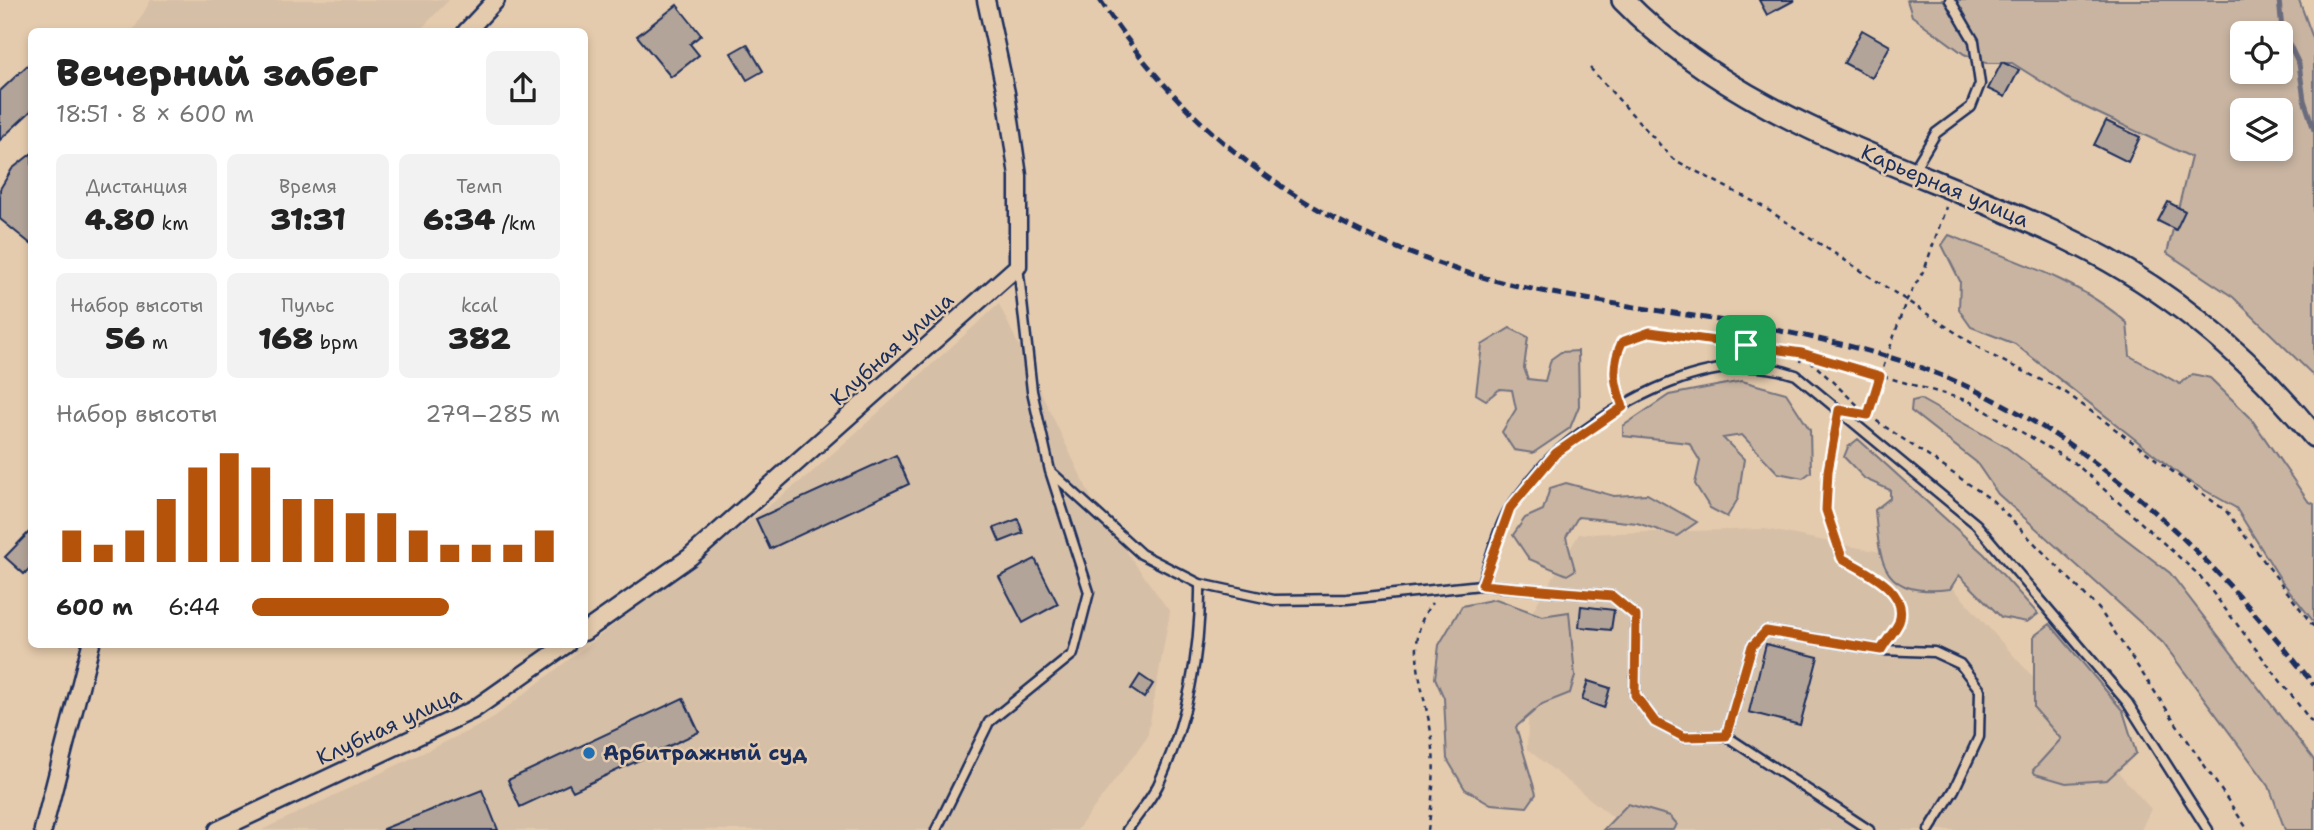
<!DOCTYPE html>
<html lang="ru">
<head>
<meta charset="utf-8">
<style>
  body { margin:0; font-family:"Shantell Sans",sans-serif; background:#f2f2f2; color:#222; height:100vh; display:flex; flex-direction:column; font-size:26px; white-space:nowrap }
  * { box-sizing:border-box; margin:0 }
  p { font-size:23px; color:#767676 }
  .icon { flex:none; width:38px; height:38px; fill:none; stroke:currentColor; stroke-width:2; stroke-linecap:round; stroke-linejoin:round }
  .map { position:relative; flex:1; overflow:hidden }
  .panel { position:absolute; left:28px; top:28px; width:560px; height:620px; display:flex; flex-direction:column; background:#fff; border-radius:10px; box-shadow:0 4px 10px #0003 }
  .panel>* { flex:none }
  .tools { position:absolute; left:2230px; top:21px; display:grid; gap:14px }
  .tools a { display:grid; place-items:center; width:63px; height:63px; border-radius:10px; background:#fff; box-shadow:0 4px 10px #0003; font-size:35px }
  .pin { position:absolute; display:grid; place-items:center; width:60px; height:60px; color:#fff; margin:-30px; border-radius:14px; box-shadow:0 4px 10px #0006 }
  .round { display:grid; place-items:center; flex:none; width:74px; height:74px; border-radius:10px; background:#f2f2f2 }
  .headline { display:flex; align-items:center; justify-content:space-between; height:119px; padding:0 28px }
  h1 { font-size:38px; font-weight:800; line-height:52px }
  .metrics { display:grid; grid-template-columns:repeat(3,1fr); gap:10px; height:119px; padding:7px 28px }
  .metrics div { display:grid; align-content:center; border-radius:10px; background:#f2f2f2; text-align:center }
  .metrics b { font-size:30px; font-weight:800 }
  .metrics small { font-size:19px; font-weight:400 }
  .metrics p { font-size:19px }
  .chart { height:196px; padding:14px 28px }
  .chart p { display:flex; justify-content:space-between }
  .chart svg { width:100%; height:126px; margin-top:7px; stroke:#b45309; stroke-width:6 }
  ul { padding:0 28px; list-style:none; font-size:23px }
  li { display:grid; grid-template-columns:112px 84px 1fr; align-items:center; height:52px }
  li i { height:18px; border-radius:9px; background:#b45309 }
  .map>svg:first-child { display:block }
  .built { fill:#d6bfa7 }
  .green { fill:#c8b4a1; stroke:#727280; stroke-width:2; fill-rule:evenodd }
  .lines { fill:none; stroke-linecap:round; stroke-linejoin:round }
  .stream { stroke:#6b6c7d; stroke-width:5 }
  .building { fill:#b3a499; stroke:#1b2f5e; stroke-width:2 }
  .service-casing { stroke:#1b2f5e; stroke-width:13 }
  .minor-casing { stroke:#1b2f5e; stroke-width:21 }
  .secondary-casing { stroke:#1b2f5e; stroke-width:26 }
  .path { stroke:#1b2f5e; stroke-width:2.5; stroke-dasharray:5 5; stroke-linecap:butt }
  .service { stroke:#e5cbad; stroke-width:8 }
  .minor { stroke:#e5cbad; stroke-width:16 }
  .secondary { stroke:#e5cbad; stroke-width:21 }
  .rail { stroke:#1b2f5e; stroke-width:5; stroke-dasharray:10 5; stroke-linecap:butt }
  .route-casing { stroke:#fff; stroke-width:14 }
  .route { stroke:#b45309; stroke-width:9 }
  .poi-dot { fill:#1f6fb2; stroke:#e5cbad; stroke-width:2.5 }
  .labels { text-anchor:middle; stroke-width:5; stroke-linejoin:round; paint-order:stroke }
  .street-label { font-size:21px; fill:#1b2f5e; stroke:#e5cbad }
  .poi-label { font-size:21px; font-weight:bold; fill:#1b2f5e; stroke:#e5cbad; text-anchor:start }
</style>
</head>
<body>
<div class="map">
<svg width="2314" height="830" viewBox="0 0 2314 830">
  <rect width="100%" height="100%" fill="#e5cbad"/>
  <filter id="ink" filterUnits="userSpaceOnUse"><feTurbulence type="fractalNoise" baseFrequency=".0143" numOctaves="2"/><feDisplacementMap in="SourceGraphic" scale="14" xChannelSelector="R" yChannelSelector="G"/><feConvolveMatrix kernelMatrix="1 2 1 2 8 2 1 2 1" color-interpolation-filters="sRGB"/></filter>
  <g filter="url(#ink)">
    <path class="built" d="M151 0H449L419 31H133Z
      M999 304 1098 512 1170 612 1147 738 1077 830H262L489 721 810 474Z
      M1765 529 1930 562 2151 809 2141 830H1629L1527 749 1533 610 1579 534Z"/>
    <path class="green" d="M1907 0H2299L2314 41V376L2233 297 2167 253 2191 157 2074 102 2012 63H1986L1964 54 1912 16ZM2242 33H2280V72H2242ZM2242 110H2280V149H2242Z
      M1949 235C2009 259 2078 279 2127 323L2130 356 2180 384 2193 374 2210 378 2250 417 2308 501 2314 504V622L2281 580 2236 508 2185 479 2015 344 1971 327 1959 310 1960 281 1942 245Z
      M1510 328 1528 337 1524 368 1528 379 1545 381 1551 359 1561 352 1578 351 1579 406 1570 428 1533 453 1514 450 1502 432 1516 409 1512 390 1500 389 1486 400 1476 394 1482 345Z
      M1742 381 1786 393 1810 430 1811 472 1803 478 1778 473 1742 435 1723 438 1744 459 1738 499 1727 517 1710 508 1695 484 1700 461 1689 443 1623 436V426L1669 395Z
      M1920 399 2006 447 2170 573 2314 760V830H2285L2269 786 2163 643 1998 494 1976 462 1911 411 1912 401Z
      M1858 439 1984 554 2038 614 2027 622 2001 617 1959 575 1950 589C1882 597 1880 566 1875 510L1890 498V490L1865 479 1844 457 1848 447Z
      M1566 483 1614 496 1647 494 1697 522 1677 536 1637 523 1578 517 1566 537 1575 570 1567 575 1529 559 1513 535 1525 518 1543 510 1550 488Z
      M1496 599 1542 616 1569 612 1575 676 1570 693 1542 704 1516 727 1536 794 1527 807 1491 804 1465 789 1447 759 1444 698 1435 678 1439 645 1462 606Z
      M2050 624 2123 711 2136 753 2107 780 2066 783 2035 774 2033 770 2061 739 2034 708V636Z
      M1628 804 1670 816 1677 824 1674 830H1603Z"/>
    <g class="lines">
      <path class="stream" d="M2279 0 2282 29 2299 64 2304 100 2314 130"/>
    </g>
    <path class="building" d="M1759 0H1795L1767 15Z
      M677 5 701 35 690 44 699 55 671 77 637 36Z
      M1862 30 1890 46 1872 78 1844 63Z
      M747 44 763 71 747 80 731 53Z
      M32 61V110L0 140V91Z
      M2002 62 2019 70 2005 97 1988 89Z
      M2106 121 2140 137 2128 162 2094 145Z
      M32 153V245L0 219V189L12 169Z
      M2168 202 2185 211 2176 230 2158 221Z
      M896 455 909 484 770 549 756 519Z
      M1018 519 1023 533 1000 542 994 528Z
      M32 529V566L24 574 5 557Z
      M1035 559 1058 604 1023 623 999 577Z
      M1581 606 1614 610 1611 630 1579 627Z
      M1766 644 1818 657 1800 725 1749 712Z
      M1140 675 1153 684 1144 698 1131 689Z
      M1588 681 1610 688 1604 708 1582 700Z
      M683 698 699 732 573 791 569 784 520 807 508 780Z
      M482 790 498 830H383V829Z"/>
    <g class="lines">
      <defs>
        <path id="service" d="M1913 171 1936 133 1971 107 1980 84 1974 41 1950 0
          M1050 471 1141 554 1200 584 1274 600 1347 599 1481 585 1612 596 1636 616 1635 695 1655 722 1684 737 1726 736 1752 646 1766 631 1881 650 1934 652 1960 664 1980 690 1979 737 1954 790 1929 830
          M1481 585C1490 563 1498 524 1512 505 1525 488 1541 466 1557 452 1619 400 1715 346 1796 375L1976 524 2127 702 2208 830
          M1726 736 1869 830
          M936 830 989 722 1073 654 1089 592 1050 471 1032 391 1018 266
          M1127 830C1137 816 1150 801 1158 785 1187 723 1201 652 1200 584"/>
        <path id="minor" d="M466 32 496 0
          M584 632 690 557 1018 266V176L1006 93 986 0
          M43 830 91 644
          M218 830 473 710 567 644"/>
        <path id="secondary" d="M1623 0C1747 128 1923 167 2078 244 2170 290 2249 356 2314 436"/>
      </defs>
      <use href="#service" class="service-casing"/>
      <use href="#minor" class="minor-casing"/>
      <use href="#secondary" class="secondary-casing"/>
      <path class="path" d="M1590 68 1673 159 1762 206 1987 353 2065 392 2226 511 2314 627
        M1800 362 1802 353 1868 415 1992 500 2099 609 2248 830
        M1618 393 1614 370 1622 342 1649 332 1802 353 1969 401 2076 464 2200 576 2314 725
        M1867 415 1906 301 1925 268 1946 207
        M1836 423 1828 471 1826 510 1842 558C1878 580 1918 591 1888 639
        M1428 830C1432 804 1435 776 1433 749 1430 701 1399 645 1432 603"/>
      <use href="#service" class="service"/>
      <use href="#minor" class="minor"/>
      <use href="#secondary" class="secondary"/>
      <path class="rail" d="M1100 0C1200 155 1344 247 1522 287 1642 312 1767 321 1885 356 2067 409 2200 541 2314 685"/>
    </g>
  </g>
  <g class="lines" filter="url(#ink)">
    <defs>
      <path id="route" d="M1650 332 1802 353 1880 376 1868 415 1839 410 1828 471 1826 510 1842 558C1863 571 1910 589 1899 622 1895 631 1886 641 1881 650L1766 631 1752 646 1726 736 1684 737 1655 722 1635 695 1636 616 1612 596 1482 585 1510 508 1556 453 1623 407C1614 383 1611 366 1622 342Z"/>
    </defs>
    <use href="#route" class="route-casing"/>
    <use href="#route" class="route"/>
  </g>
  <circle class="poi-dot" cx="589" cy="753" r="7"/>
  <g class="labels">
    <g class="street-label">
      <text transform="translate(1945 186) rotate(23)" y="7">Карьерная улица</text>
      <text transform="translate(892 349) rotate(-42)" y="7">Клубная улица</text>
      <text transform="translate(389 726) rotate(-25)" y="7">Клубная улица</text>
    </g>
    <g class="poi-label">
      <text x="603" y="760">Арбитражный суд</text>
    </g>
  </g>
</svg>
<div class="tools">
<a><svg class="icon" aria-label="locate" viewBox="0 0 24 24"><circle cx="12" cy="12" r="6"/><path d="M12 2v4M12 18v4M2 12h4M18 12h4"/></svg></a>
<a><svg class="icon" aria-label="layers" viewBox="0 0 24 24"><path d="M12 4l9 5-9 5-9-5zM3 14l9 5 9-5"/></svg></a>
</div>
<div class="pin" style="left:1746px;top:345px;background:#1e9e55"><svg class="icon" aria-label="arrive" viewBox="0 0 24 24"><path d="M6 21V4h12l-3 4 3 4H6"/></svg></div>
<section class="panel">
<div class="headline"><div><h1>Вечерний забег</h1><p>18:51 · 8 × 600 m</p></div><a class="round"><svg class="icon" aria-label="share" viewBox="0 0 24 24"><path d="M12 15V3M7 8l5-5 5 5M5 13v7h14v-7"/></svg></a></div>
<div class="metrics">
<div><p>Дистанция</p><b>4.80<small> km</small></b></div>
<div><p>Время</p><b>31:31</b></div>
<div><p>Темп</p><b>6:34<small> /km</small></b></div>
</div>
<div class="metrics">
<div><p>Набор высоты</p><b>56<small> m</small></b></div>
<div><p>Пульс</p><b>168<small> bpm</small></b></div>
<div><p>kcal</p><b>382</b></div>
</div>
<div class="chart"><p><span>Набор высоты</span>279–285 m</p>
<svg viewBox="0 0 160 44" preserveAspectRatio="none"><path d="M5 44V33M15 44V38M25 44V33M35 44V22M45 44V11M55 44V6M65 44V11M75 44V22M85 44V22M95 44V27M105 44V27M115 44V33M125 44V38M135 44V38M145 44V38M155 44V33"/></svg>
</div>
<ul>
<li><b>600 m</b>6:44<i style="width:64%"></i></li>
</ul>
</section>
</div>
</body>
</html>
